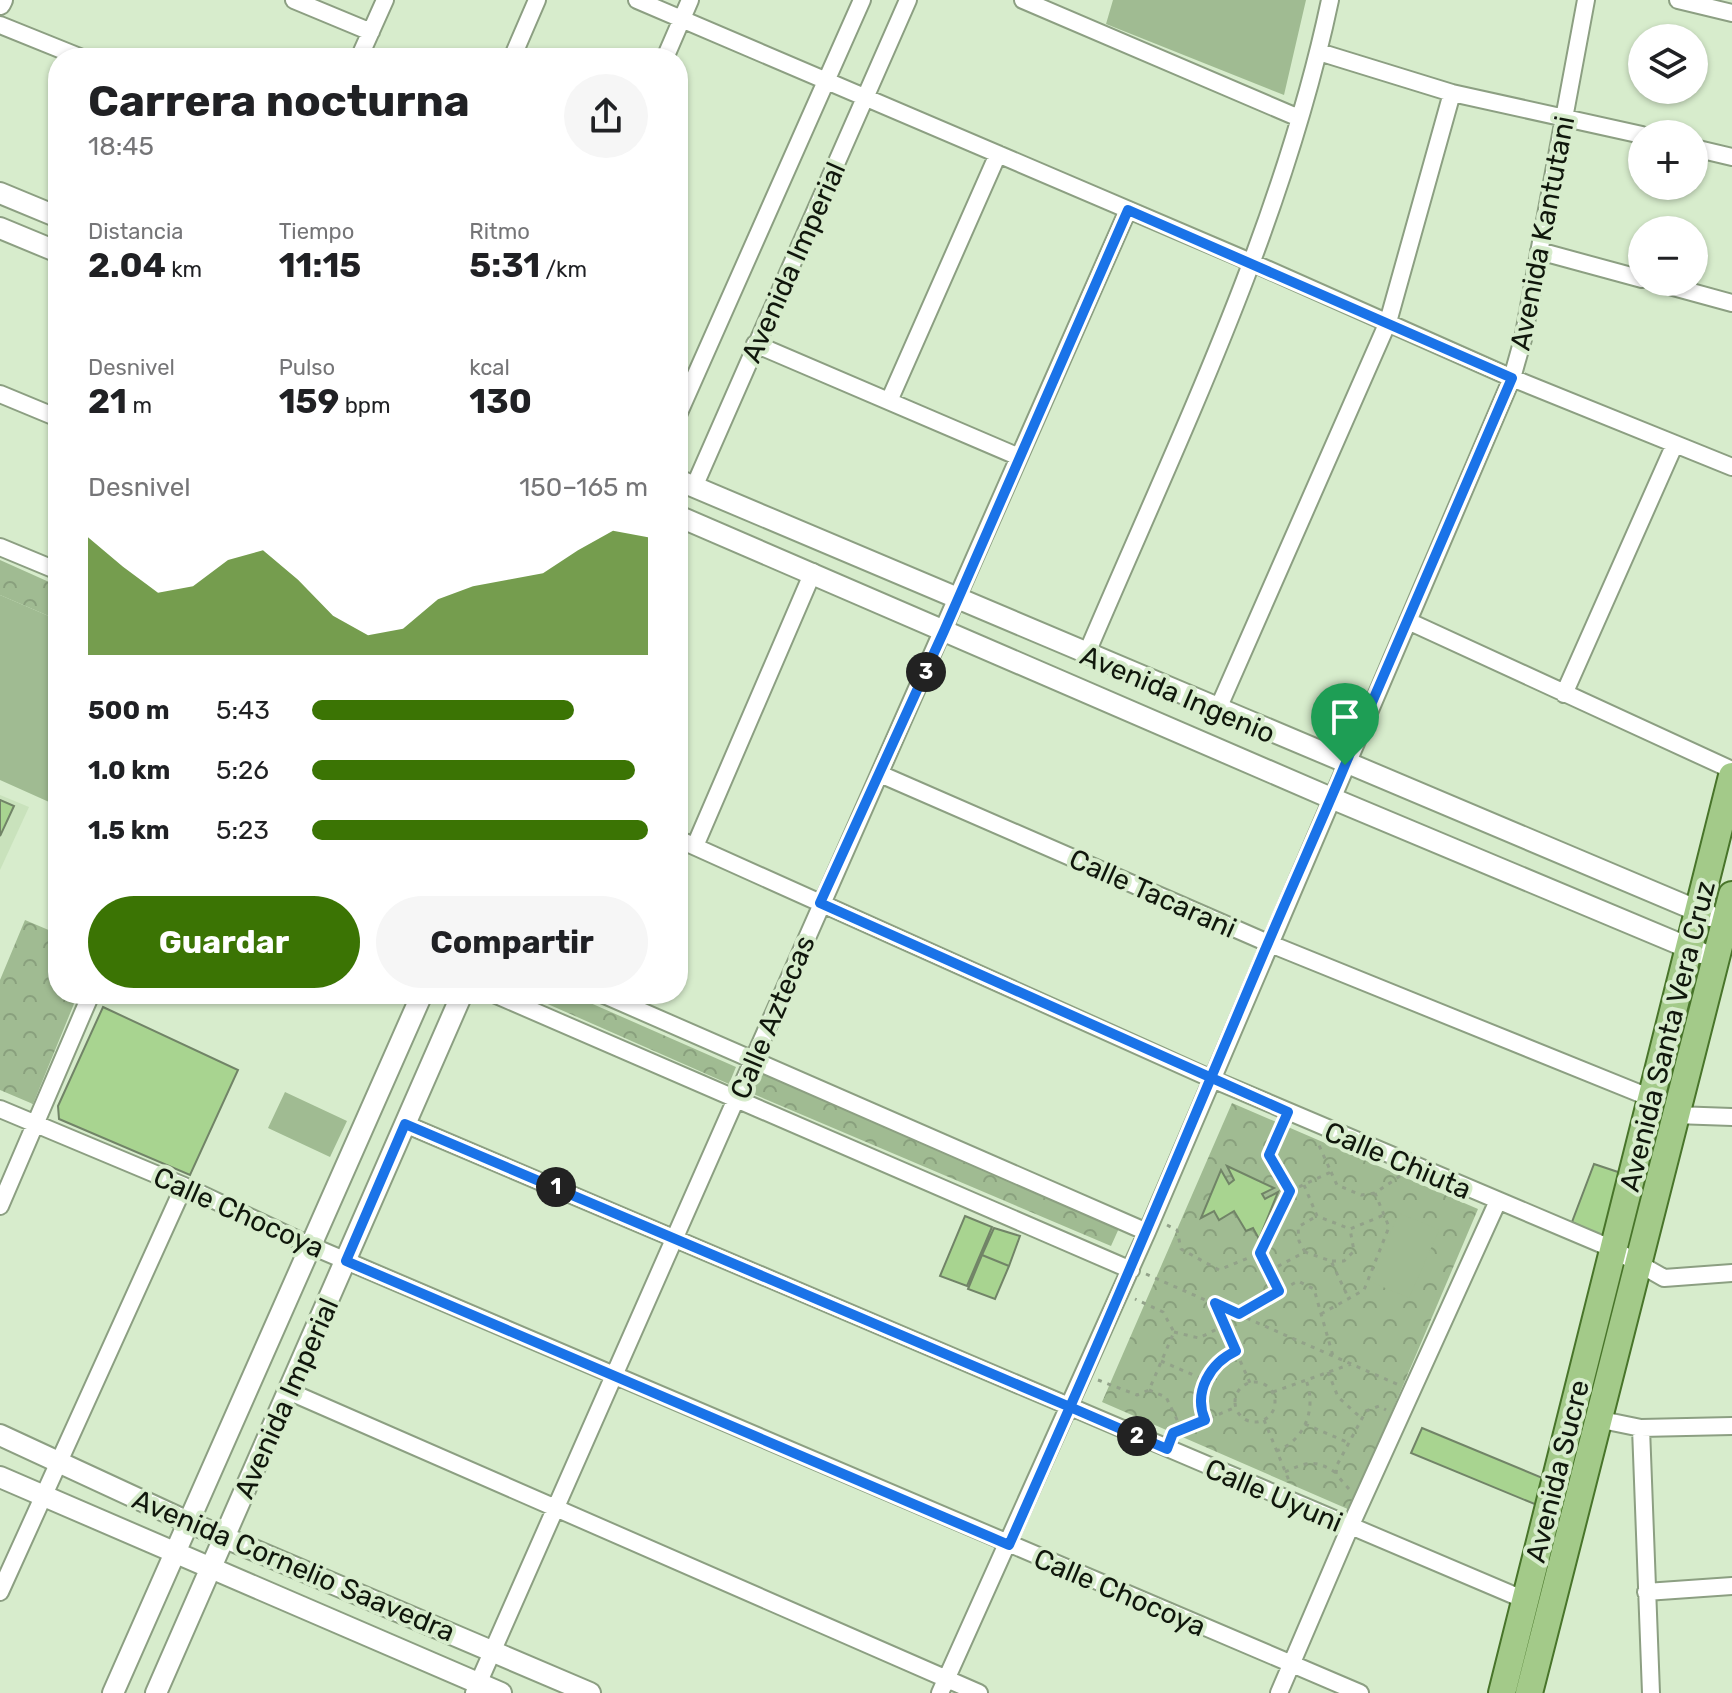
<!DOCTYPE html>
<html lang="es">
<head>
<meta charset="utf-8">
<style>
  body { margin:0; font-family:Rubik,sans-serif; background:#f6f6f6; color:#202124; height:100vh; display:flex; flex-direction:column; font-size:30px; white-space:nowrap }
  * { box-sizing:border-box; margin:0 }
  p { font-size:26px; color:#757577 }
  .icon { flex:none; width:44px; height:44px; fill:none; stroke:currentColor; stroke-width:2; stroke-linecap:round; stroke-linejoin:round }
  .map { position:relative; flex:1; overflow:hidden }
  .panel { position:absolute; left:48px; top:48px; width:640px; height:956px; display:flex; flex-direction:column; background:#fff; border-radius:32px; box-shadow:0 2px 6px #0004 }
  .panel>* { flex:none }
  .fabs { position:absolute; left:1628px; top:24px; display:grid; gap:16px }
  .fabs a { display:grid; place-items:center; width:80px; height:80px; border-radius:50%; background:#fff; box-shadow:0 2px 6px #0004; font-size:40px }
  .pin { position:absolute; display:grid; place-items:center; width:68px; height:68px; color:#fff; margin:-82px -34px; border-radius:50% 50% 50% 0; rotate:-45deg; box-shadow:0 0 8px #0007 }
  .pin .icon { rotate:45deg }
  .km { position:absolute; width:40px; height:40px; margin:-20px; border-radius:50%; background:#222; color:#fff; font-size:22px; line-height:40px; text-align:center }
  .round { display:grid; place-items:center; flex:none; width:84px; height:84px; border-radius:42px; background:#f6f6f6 }
  .head { display:flex; align-items:center; justify-content:space-between; height:136px; padding:0 40px }
  h1 { font-size:44px; font-weight:700; line-height:60px }
  .figures { display:grid; grid-template-columns:repeat(3,1fr); gap:12px; height:136px; padding:8px 40px }
  .figures div { display:grid; align-content:center }
  .figures b { font-size:34px; font-weight:700 }
  .figures small { font-size:22px; font-weight:400 }
  .figures p { font-size:22px }
  .chart { height:224px; padding:16px 40px }
  .chart p { display:flex; justify-content:space-between }
  .chart svg { width:100%; height:144px; margin-top:8px; fill:#3b7404; opacity:.7 }
  .primary-button { display:flex; gap:16px; margin-top:auto; padding:16px 40px }
  .primary-button a { flex:1; height:92px; border-radius:48px; background:#3b7404; color:#fff; font-size:32px; font-weight:700; line-height:92px; text-align:center }
  .primary-button a+a { background:#f6f6f6; color:#202124 }
  ul { padding:0 40px; list-style:none; font-size:26px }
  li { display:grid; grid-template-columns:128px 96px 1fr; align-items:center; height:60px }
  li i { height:20px; border-radius:10px; background:#3b7404 }
  .map>svg:first-child { display:block }
  .built { fill:#c9e2bc }
  .forest { fill:url(#forest-crowns) }
  .garden { fill:#a0bb92 }
  .building { fill:#a8d490; stroke:#718467; stroke-width:2 }
  .lines { fill:none; stroke-linecap:round; stroke-linejoin:round }
  .minor-casing { stroke:#8c9f82; stroke-width:20 }
  .tertiary-casing { stroke:#8c9f82; stroke-width:24 }
  .primary-casing { stroke:#48742a; stroke-width:30 }
  .path { stroke:#92a289; stroke-width:3; stroke-dasharray:4 6; stroke-linecap:butt }
  .minor { stroke:#fff; stroke-width:16 }
  .tertiary { stroke:#fff; stroke-width:20 }
  .primary { stroke:#a3ca89; stroke-width:26 }
  .route-casing { stroke:#fff; stroke-width:16 }
  .route { stroke:#1a73e8; stroke-width:10 }
  .labels { text-anchor:middle; stroke-width:8; stroke-linejoin:round; paint-order:stroke }
  .street-label { font-size:28px; fill:#10170c; stroke:#d7eccc }
</style>
</head>
<body>
<div class="map">
<svg width="1732" height="1693" viewBox="0 0 1732 1693">
  <defs>
    <pattern id="forest-crowns" width="20" height="18" patternUnits="userSpaceOnUse" patternTransform="scale(2)"><rect width="20" height="18" fill="#a0bb92"/><path d="M2 6a3 3 0 1 1 6 0M12 15a3 3 0 1 1 6 0" fill="none" stroke="#89a07d"/></pattern>
  </defs>
  <rect width="100%" height="100%" fill="#d7eccc"/>
  <path class="built" d="M0 795 29 807 0 870Z"/>
  <path class="forest" d="M0 560 58 586V620L0 595Z
    M25 920 58 934V994H78L33 1104 0 1090V980Z
    M525 994H570L736 1067 729 1084Z
    M760 1073 1120 1226 1111 1246 751 1093Z
    M1232 1103 1478 1209 1350 1510 1102 1402Z"/>
  <path class="garden" d="M1113 0H1306L1284 95 1106 24Z
    M0 595 58 620V806L0 780Z
    M285 1092 347 1121 330 1157 268 1128Z
    M1399 1213 1439 1230 1409 1298 1369 1281Z"/>
  <path class="building" d="M0 800 14 806 0 836Z
    M103 1007 238 1070 190 1175 59 1119 58 1106Z
    M1594 1164 1621 1173 1607 1239 1572 1222Z
    M1227 1166 1274 1188 1262 1194 1265 1199 1278 1192 1259 1239 1253 1228 1246 1231 1234 1211 1219 1220 1214 1211 1201 1218 1221 1170 1229 1184 1234 1180Z
    M965 1216 992 1227 967 1286 940 1276Z
    M994 1228 1020 1236 1009 1266 982 1255Z
    M982 1255 1009 1266 995 1299 968 1289Z
    M1422 1428 1545 1479 1537 1505 1411 1453Z"/>
  <g class="lines">
    <defs>
      <path id="minor" d="M294 0 371 32
        M637 0 1253 263 1512 378 1732 467
        M1023 0 1299 118
        M1678 0 1732 13
        M0 25 82 58
        M1319 52 1452 93 1642 135
        M359 58 385 0
        M512 58 537 0
        M665 58 690 0
        M1694 148 1732 157
        M1539 251 1642 279
        M1655 282 1732 303
        M755 344 1019 457
        M0 394 58 418
        M889 401 998 154
        M678 415 862 0
        M694 487 908 0
        M0 547 58 571
        M1408 621 1732 770
        M1086 655C1177 441 1282 228 1330 0
        M1564 694 1674 446
        M1217 711 1388 322 1452 93
        M880 774 1268 943 1651 1098
        M678 839 1212 1079 1613 1249 1664 1278 1732 1273
        M695 846 813 572
        M494 994 1131 1270
        M602 994 1147 1232
        M0 1109 184 1186 309 1245 1360 1693
        M1675 1115 1732 1117
        M405 1124 1525 1600
        M0 1206 91 994
        M288 1391 979 1693
        M1597 1419 1641 1428 1732 1426
        M1641 1428 1651 1693
        M0 1592 184 1186
        M1646 1592 1732 1586
        M474 1693 1128 210
        M940 1693 1147 1232 1512 378 1523 339 1586 0
        M1279 1693 1350 1527 1497 1203"/>
      <path id="tertiary" d="M0 4 2 0
        M0 193 58 217
        M0 228 58 252
        M678 480 1710 916
        M678 516 1331 798 1701 953
        M0 1435 188 1522 590 1693
        M0 1477 501 1693
        M113 1693 422 994
        M156 1693 462 994"/>
      <path id="primary" d="M1502 1693 1732 776
        M1529 1693 1732 895"/>
    </defs>
    <use href="#minor" class="minor-casing"/>
    <use href="#tertiary" class="tertiary-casing"/>
    <use href="#primary" class="primary-casing"/>
    <path class="path" d="M1331 1172 1337 1185 1361 1195 1375 1193
      M1304 1185 1317 1216 1350 1229 1384 1215
      M1290 1191 1331 1172 1317 1141
      M1167 1225 1177 1230 1181 1249 1219 1270 1260 1253 1290 1191 1269 1155 1283 1126
      M1305 1252 1299 1241 1298 1227 1317 1216
      M1260 1253 1279 1291
      M1332 1261H1344L1354 1251 1350 1229
      M1269 1271 1305 1252 1331 1261 1348 1297
      M1146 1274 1399 1385
      M1216 1306 1250 1383
      M1239 1314 1298 1281 1314 1289 1333 1356
      M1321 1314 1364 1290 1389 1227 1375 1193 1400 1176
      M1174 1332 1199 1338 1225 1325
      M1161 1361 1205 1380
      M1328 1372 1338 1397 1360 1417
      M1098 1380 1137 1395 1149 1390 1174 1332 1163 1312 1135 1299
      M1235 1402a20 20 0 1 1 40 0a20 20 0 1 1-40 0Z
      M1149 1390 1166 1397 1182 1430
      M1273 1392 1351 1364
      M1205 1420C1193 1392 1210 1363 1235 1351
      M1264 1420 1290 1483
      M1305 1424 1349 1443
      M1173 1434 1236 1407
      M1276 1451C1305 1441 1317 1408 1306 1380
      M1285 1472C1306 1462 1316 1459 1336 1473
      M1349 1489 1336 1474 1337 1465 1366 1411 1379 1406 1386 1410"/>
    <use href="#minor" class="minor"/>
    <use href="#tertiary" class="tertiary"/>
    <use href="#primary" class="primary"/>
  </g>
  <g class="lines">
    <defs>
      <path id="route" d="M1345 765C1320 825 1293 884 1268 943 1202 1098 1138 1253 1070 1407L405 1124 346 1261 1009 1545 1070 1407 1167 1449 1173 1433 1205 1420C1193 1392 1210 1363 1236 1351L1215 1303 1239 1314 1279 1291 1260 1253 1290 1191 1269 1155 1288 1112 820 903 944 631 1128 210 1512 378 1345 765"/>
    </defs>
    <use href="#route" class="route-casing"/>
    <use href="#route" class="route"/>
  </g>
  <g class="labels">
    <g class="street-label">
      <text transform="translate(1542 233) rotate(-79)" y="10">Avenida Kantutani</text>
      <text transform="translate(793 262) rotate(-66)" y="10">Avenida Imperial</text>
      <text transform="translate(1178 694) rotate(23)" y="10">Avenida Ingenio</text>
      <text transform="translate(1153 893) rotate(24)" y="10">Calle Tacarani</text>
      <text transform="translate(772 1017) rotate(-67)" y="10">Calle Aztecas</text>
      <text transform="translate(1667 1036) rotate(-76)" y="10">Avenida Santa Vera Cruz</text>
      <text transform="translate(1398 1160) rotate(23)" y="10">Calle Chiuta</text>
      <text transform="translate(239 1212) rotate(24)" y="10">Calle Chocoya</text>
      <text transform="translate(286 1398) rotate(-66)" y="10">Avenida Imperial</text>
      <text transform="translate(1557 1471) rotate(-76)" y="10">Avenida Sucre</text>
      <text transform="translate(1274 1495) rotate(23)" y="10">Calle Uyuni</text>
      <text transform="translate(294 1565) rotate(23)" y="10">Avenida Cornelio Saavedra</text>
      <text transform="translate(1120 1592) rotate(23)" y="10">Calle Chocoya</text>
    </g>
  </g>
</svg>
<div class="fabs">
<a><svg class="icon" aria-label="layers" viewBox="0 0 24 24"><path d="M12 4l9 5-9 5-9-5zM3 14l9 5 9-5"/></svg></a>
<a>+</a>
<a>−</a>
</div>
<div class="pin" style="left:1345px;top:765px;background:#1e9e55"><svg class="icon" aria-label="arrive" viewBox="0 0 24 24"><path d="M6 21V4h12l-3 4 3 4H6"/></svg></div>
<b class="km" style="left:556px;top:1187px">1</b>
<b class="km" style="left:1137px;top:1436px">2</b>
<b class="km" style="left:926px;top:672px">3</b>
<section class="panel">
<div class="head"><div><h1>Carrera nocturna</h1><p>18:45</p></div><a class="round"><svg class="icon" aria-label="share" viewBox="0 0 24 24"><path d="M12 15V3M7 8l5-5 5 5M5 13v7h14v-7"/></svg></a></div>
<div class="figures">
<div><p>Distancia</p><b>2.04<small> km</small></b></div>
<div><p>Tiempo</p><b>11:15</b></div>
<div><p>Ritmo</p><b>5:31<small> /km</small></b></div>
</div>
<div class="figures">
<div><p>Desnivel</p><b>21<small> m</small></b></div>
<div><p>Pulso</p><b>159<small> bpm</small></b></div>
<div><p>kcal</p><b>130</b></div>
</div>
<div class="chart"><p><span>Desnivel</span>150–165 m</p>
<svg viewBox="0 0 160 44" preserveAspectRatio="none"><path d="M0 44V8L10 17L20 25L30 23L40 15L50 12L60 21L70 32L80 38L90 36L100 27L110 23L120 21L130 19L140 12L150 6L160 8V44z"/></svg>
</div>
<ul>
<li><b>500 m</b>5:43<i style="width:78%"></i></li>
<li><b>1.0 km</b>5:26<i style="width:96%"></i></li>
<li><b>1.5 km</b>5:23<i style="width:100%"></i></li>
</ul>
<div class="primary-button"><a>Guardar</a><a>Compartir</a></div>
</section>
</div>
</body>
</html>
